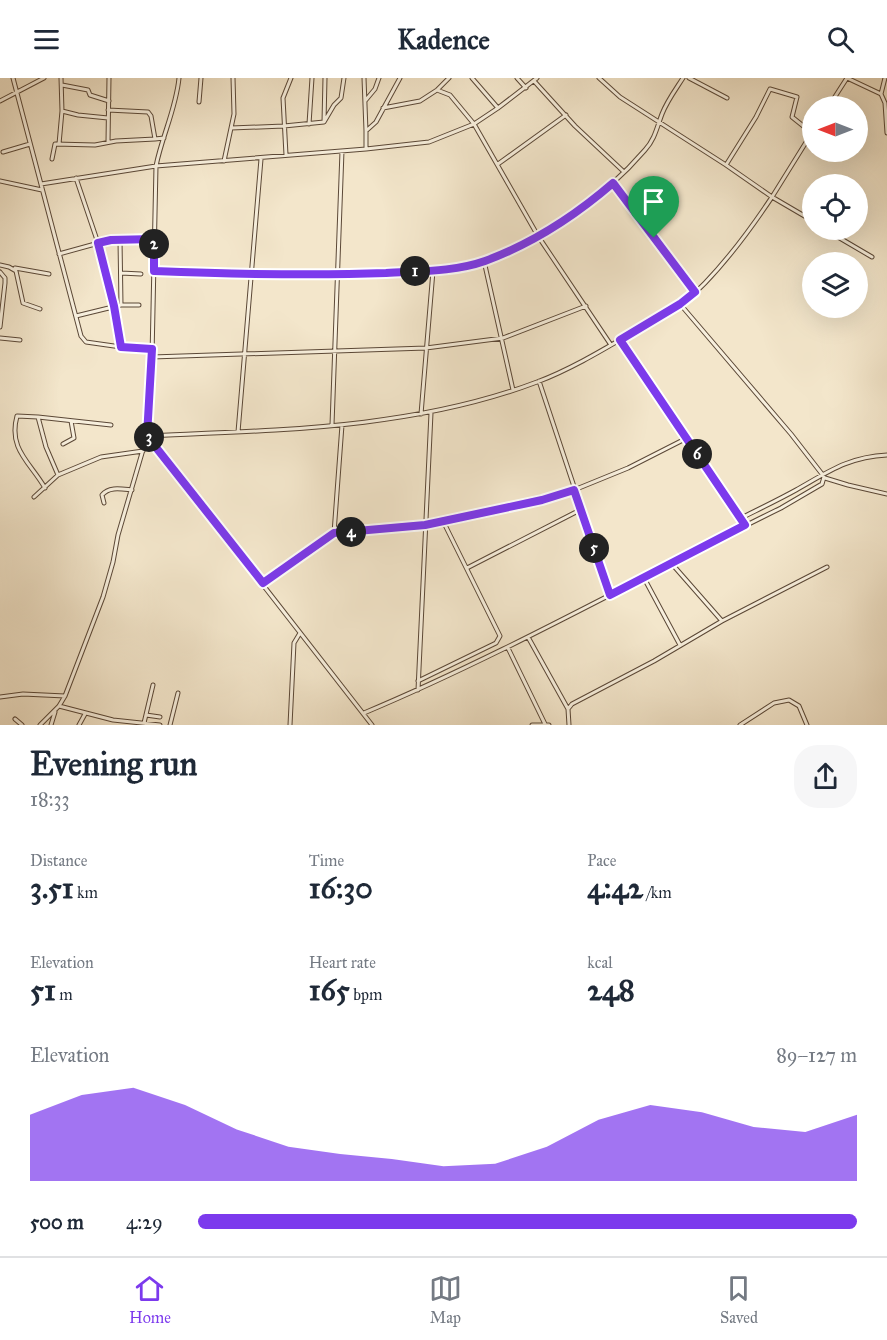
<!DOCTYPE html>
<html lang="en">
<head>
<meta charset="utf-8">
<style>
  body { margin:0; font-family:"IM FELL Great Primer",serif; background:#f6f6f7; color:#1f2937; height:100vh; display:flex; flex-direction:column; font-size:22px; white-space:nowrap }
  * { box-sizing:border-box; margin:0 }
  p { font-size:20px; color:#747a83 }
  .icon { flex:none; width:33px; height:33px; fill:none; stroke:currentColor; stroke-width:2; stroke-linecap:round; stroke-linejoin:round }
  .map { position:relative; height:647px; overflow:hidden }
  .side { display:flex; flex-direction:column; background:#fff; flex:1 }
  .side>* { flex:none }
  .needle { width:39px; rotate:270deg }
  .controls { position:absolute; left:802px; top:18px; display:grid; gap:12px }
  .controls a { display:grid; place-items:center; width:66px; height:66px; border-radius:50%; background:#fff; box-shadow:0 6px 24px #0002; font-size:30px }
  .pin { position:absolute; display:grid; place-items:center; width:51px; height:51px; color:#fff; margin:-62px -26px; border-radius:50% 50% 50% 0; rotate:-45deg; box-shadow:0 0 6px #0007 }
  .pin .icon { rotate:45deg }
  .km { position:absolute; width:30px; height:30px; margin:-15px; border-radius:50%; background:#222; color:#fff; font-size:16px; line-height:30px; text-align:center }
  .round { display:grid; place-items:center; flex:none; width:63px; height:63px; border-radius:24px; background:#f6f6f7 }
  .overview { display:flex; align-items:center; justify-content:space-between; height:102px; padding:0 30px }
  h1 { font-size:33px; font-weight:700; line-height:45px }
  .metrics { display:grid; grid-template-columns:repeat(3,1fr); gap:9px; height:102px; padding:6px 30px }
  .metrics div { display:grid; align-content:center }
  .metrics b { font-size:30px; font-weight:700 }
  .metrics small { font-size:16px; font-weight:400 }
  .metrics p { font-size:16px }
  .chart { height:168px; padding:12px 30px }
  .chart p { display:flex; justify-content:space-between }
  .chart svg { width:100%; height:108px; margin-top:6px; fill:#7c3aed; opacity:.7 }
  ul { padding:0 30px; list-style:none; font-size:20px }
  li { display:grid; grid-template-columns:96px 72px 1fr; align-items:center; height:45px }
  li i { height:15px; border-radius:8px; background:#7c3aed }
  header { display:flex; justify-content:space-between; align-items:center; height:78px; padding:0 30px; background:#fff; font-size:27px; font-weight:700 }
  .tab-bar { display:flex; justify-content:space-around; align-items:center; height:84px; border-top:2px solid #e0e1e3; background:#fff; font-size:16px; color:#747a83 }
  .tab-bar a { display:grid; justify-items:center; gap:3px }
  .tab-bar .current { color:#7c3aed }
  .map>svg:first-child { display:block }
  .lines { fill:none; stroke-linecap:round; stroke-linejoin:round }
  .minor-casing { stroke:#5b4837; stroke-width:5 }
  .minor { stroke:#f7efdd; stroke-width:3 }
  .route-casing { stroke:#fff; stroke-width:12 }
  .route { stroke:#7c3aed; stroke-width:8 }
</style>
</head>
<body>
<header><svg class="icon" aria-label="menu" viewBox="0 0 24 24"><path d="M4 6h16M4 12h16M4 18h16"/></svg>Kadence<svg class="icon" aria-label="search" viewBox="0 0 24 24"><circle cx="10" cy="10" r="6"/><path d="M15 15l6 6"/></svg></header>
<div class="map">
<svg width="887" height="647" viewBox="0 0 887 647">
  <rect width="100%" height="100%" fill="#f3e6cb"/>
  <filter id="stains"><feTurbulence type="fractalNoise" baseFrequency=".00333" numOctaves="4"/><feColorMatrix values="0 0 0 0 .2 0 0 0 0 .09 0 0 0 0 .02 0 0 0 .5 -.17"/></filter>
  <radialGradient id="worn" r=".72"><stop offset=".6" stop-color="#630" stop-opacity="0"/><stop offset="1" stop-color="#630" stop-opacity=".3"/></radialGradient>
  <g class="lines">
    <defs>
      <path id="minor" d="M13 0 81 258 86 264 121 269 151 271
        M179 0C176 31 162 58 156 88L152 279 147 358 372 647
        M364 0 366 53
        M472 0 498 30
        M517 0 526 10
        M689 0 727 20
        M847 0 881 16 885 25 887 55
        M534 3 575 48 623 93
        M62 7 88 12 90 17 109 23
        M437 12 450 17 474 46 538 158 611 267
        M881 16 885 0
        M0 23 44 0
        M365 23 375 11 379 0
        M199 24 201 0
        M829 28 847 0
        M383 30 420 23 437 12 449 0
        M108 32 148 34 151 38 155 61 164 60
        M62 33 78 37 108 40
        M324 44 325 0
        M309 46 312 0
        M231 50 284 48 324 44 334 27 341 20 344 0
        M813 53 772 119 813 143
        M108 64 109 0
        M59 66 62 33 61 0
        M366 71V53L376 44 400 0
        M3 74 30 66
        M286 77 283 20 291 0
        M52 81 55 66 95 67 116 63 155 61
        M224 83 234 36 233 0
        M498 86 566 37
        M726 87 756 39 770 11 797 19 792 39 812 55
        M76 100 98 165 121 269
        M0 103 42 112
        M613 105 695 214
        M41 106 156 88 366 71 429 64 474 46 498 30 537 0
        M826 152 872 179
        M120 162 121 227
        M59 176 106 163 154 161
        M484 183 513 312
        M0 187 9 189 16 193 23 225 40 231
        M15 190 49 196
        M154 193C231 196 309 198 386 195 419 193 454 194 485 182 546 159 603 121 645 72 655 61 657 49 662 36 667 23 676 11 683 0
        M0 194 5 200V205L0 249
        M121 195 141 196
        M76 238 121 227H139
        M0 260 20 262
        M620 262 745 447
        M152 279 426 270 503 260 586 228
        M539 303 610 517
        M421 336 433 193
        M38 339 17 338C8 371 30 384 45 410
        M111 347 38 339 46 369 58 397 101 379 143 373
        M332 347 342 73
        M238 354 261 81
        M63 366 74 360 71 343
        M825 400 848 407 887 416
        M34 419 58 397
        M104 425 102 417C109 408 122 411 132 412
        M741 440C759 431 778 422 796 412 828 394 848 379 887 377
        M334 455 342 347
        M672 486 722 543 827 489
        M467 490 580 432
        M644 500 680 567
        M263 505 334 455 425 447 541 422 574 412 628 390 687 360
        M528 559 568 631
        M508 570 545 646
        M418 603 496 565 500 558 443 443
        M418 612 431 335
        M0 619 23 616 65 618
        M59 628 113 642 160 647
        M364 635C507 575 642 498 781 430L822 406 824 399 822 396 791 356 680 226
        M146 637 160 639
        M15 641 22 647
        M144 645 153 607
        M40 647 59 628 65 618 103 519 113 484 118 457 147 358C278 352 413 351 537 304 569 292 601 273 630 256 655 240 684 227 705 205 730 179 752 149 772 119L726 87 620 19 599 0
        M51 647 55 634
        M79 647 85 636
        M170 647 178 615
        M290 647 294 565 300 555
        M532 647H549
        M569 647 568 631 572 626 654 583 722 543
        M740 647 774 625 789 622 799 628 807 647"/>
    </defs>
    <use href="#minor" class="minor-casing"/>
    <use href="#minor" class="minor"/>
  </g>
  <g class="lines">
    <defs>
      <path id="route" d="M613 105 695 214 680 226 620 262 745 447 610 517 574 412 542 422 425 447 334 455 263 505 147 358 152 271 121 269 114 228 98 165 111 162 154 161V193C231 196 308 198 386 195 418 193 454 194 485 183 531 166 576 137 613 105Z"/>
    </defs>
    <use href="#route" class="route-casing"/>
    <use href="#route" class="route"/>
  </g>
  <rect width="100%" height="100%" filter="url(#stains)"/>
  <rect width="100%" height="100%" fill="url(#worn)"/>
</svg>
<div class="controls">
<a><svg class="needle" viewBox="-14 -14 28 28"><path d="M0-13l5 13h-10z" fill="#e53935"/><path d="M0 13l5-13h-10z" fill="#747a83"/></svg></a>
<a><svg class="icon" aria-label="locate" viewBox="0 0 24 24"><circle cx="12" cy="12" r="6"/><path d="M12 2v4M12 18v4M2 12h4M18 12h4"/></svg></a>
<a><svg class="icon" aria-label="layers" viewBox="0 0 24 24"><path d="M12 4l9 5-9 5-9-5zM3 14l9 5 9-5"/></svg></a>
</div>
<div class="pin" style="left:654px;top:160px;background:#1e9e55"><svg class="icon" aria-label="arrive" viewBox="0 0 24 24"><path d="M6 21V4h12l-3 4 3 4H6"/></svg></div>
<b class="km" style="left:415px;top:193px">1</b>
<b class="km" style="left:154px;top:166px">2</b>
<b class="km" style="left:149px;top:359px">3</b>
<b class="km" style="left:351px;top:454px">4</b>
<b class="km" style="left:594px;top:470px">5</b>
<b class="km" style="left:697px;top:376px">6</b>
</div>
<section class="side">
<div class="overview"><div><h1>Evening run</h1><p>18:33</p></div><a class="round"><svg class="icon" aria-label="share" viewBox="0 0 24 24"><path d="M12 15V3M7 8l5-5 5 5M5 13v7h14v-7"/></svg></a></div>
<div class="metrics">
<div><p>Distance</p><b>3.51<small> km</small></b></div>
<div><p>Time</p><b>16:30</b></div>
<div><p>Pace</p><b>4:42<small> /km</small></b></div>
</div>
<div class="metrics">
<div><p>Elevation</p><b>51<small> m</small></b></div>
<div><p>Heart rate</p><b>165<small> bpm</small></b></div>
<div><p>kcal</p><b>248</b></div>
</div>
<div class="chart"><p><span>Elevation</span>89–127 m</p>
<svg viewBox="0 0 160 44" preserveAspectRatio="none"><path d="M0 44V17L10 9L20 6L30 13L40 23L50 30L60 33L70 35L80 38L90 37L100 30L110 19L120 13L130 16L140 22L150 24L160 17V44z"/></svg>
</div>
<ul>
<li><b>500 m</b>4:29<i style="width:100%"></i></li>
</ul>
</section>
<nav class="tab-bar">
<a class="current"><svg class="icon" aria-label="home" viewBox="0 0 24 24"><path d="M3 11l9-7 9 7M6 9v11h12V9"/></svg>Home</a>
<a><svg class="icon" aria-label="map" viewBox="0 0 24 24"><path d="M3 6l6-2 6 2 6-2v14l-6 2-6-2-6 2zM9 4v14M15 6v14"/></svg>Map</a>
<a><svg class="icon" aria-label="saved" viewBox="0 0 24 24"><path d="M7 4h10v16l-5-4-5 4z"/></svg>Saved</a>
</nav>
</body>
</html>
